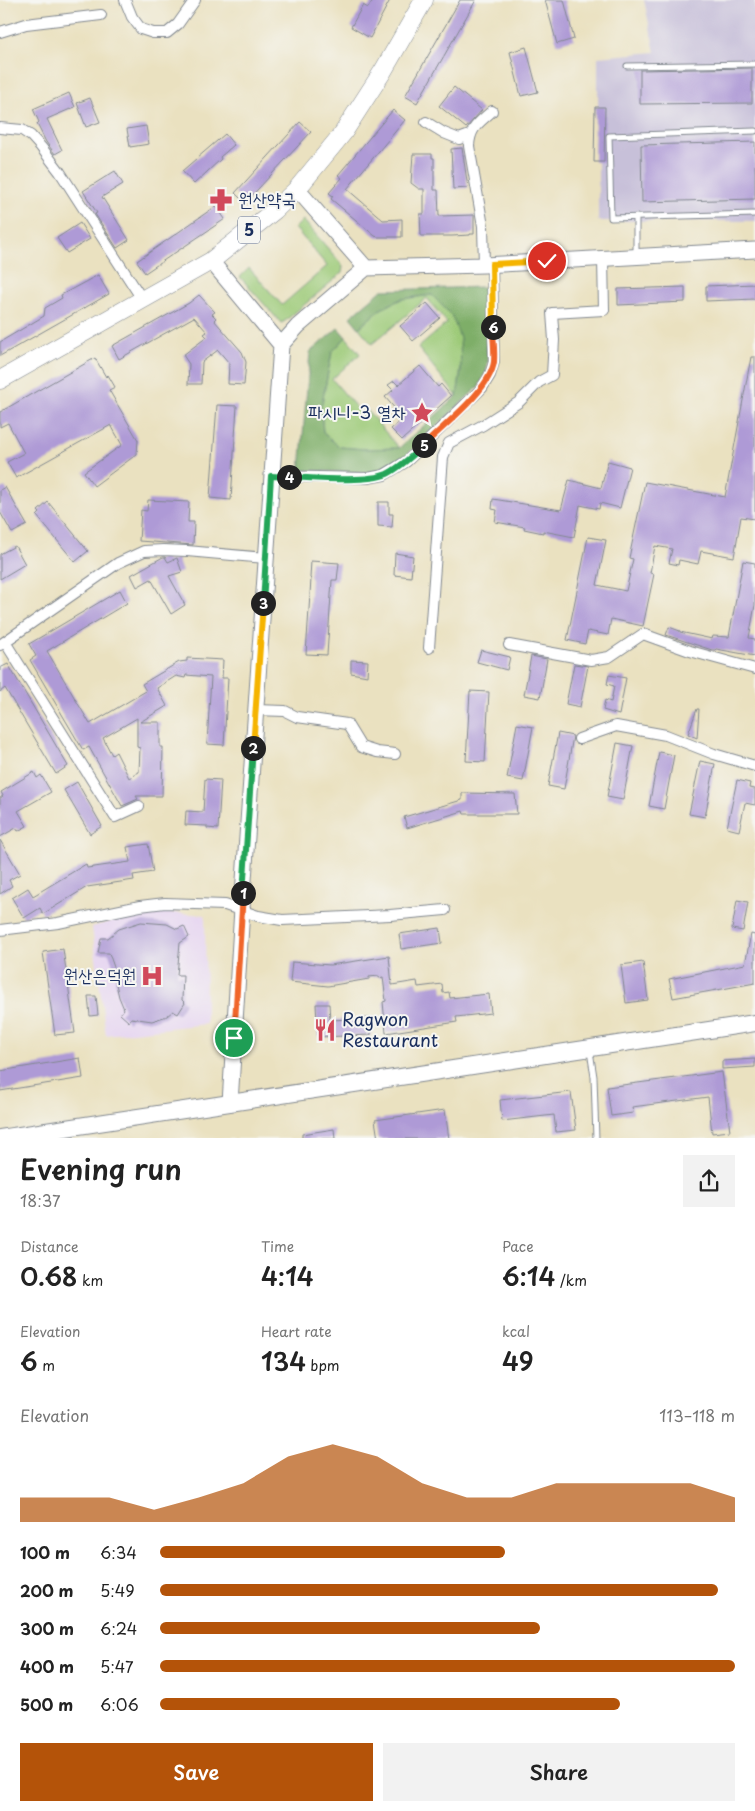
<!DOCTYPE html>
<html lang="en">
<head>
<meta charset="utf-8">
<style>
  body { margin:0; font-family:"Playpen Sans","Poor Story",sans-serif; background:#f2f2f2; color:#222; height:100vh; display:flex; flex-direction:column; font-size:19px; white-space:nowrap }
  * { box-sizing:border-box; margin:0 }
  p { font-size:16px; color:#767676 }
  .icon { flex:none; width:28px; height:28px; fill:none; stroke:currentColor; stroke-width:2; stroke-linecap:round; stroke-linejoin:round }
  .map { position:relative; height:1138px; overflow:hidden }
  .details { display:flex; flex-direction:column; background:#fff; flex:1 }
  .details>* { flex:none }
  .pin { position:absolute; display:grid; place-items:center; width:42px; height:42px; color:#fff; margin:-21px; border:2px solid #fff; border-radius:50%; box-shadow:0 1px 5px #0007 }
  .km { position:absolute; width:25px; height:25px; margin:-12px; border-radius:50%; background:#222; color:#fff; font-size:14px; line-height:25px; text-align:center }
  .round { display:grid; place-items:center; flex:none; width:52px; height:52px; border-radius:0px; background:#f2f2f2 }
  .headline { display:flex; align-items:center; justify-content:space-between; height:85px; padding:0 20px }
  h1 { font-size:28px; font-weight:600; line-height:38px }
  .metrics { display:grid; grid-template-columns:repeat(3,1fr); gap:8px; height:85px; padding:5px 20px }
  .metrics div { display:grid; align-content:center }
  .metrics b { font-size:25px; font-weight:600 }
  .metrics small { font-size:14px; font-weight:400 }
  .metrics p { font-size:14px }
  .chart { height:140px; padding:10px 20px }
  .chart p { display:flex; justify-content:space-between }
  .chart svg { width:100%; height:90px; margin-top:5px; fill:#b45309; opacity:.7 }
  .action { display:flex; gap:10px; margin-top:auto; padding:10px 20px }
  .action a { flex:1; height:58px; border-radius:0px; background:#b45309; color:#fff; font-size:20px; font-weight:600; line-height:58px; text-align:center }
  .action a+a { background:#f2f2f2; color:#222 }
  ul { padding:0 20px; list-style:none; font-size:16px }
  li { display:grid; grid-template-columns:80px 60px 1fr; align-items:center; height:38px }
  li i { height:12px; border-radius:6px; background:#b45309 }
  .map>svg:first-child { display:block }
  .built { fill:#e5d3f1 }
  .industrial { fill:#c7c0d9 }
  .green { fill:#9dca78; stroke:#5c7c6b }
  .forest { fill:#7eae68; stroke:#4c6e63 }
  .building { fill:#ae9ad6; fill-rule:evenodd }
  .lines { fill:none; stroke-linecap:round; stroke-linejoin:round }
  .service-casing { stroke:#82888f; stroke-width:7 }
  .minor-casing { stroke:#82888f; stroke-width:12 }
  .secondary-casing { stroke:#82888f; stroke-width:17 }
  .primary-casing { stroke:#82888f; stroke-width:18 }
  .trunk-casing { stroke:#82888f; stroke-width:19 }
  .service { stroke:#fff; stroke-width:5 }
  .minor { stroke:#fff; stroke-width:10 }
  .secondary { stroke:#fff; stroke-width:15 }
  .primary { stroke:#fff; stroke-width:16 }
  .trunk { stroke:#fff; stroke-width:18 }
  .split-1-casing { stroke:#fff; stroke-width:10 }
  .split-2-casing { stroke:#fff; stroke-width:10 }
  .split-3-casing { stroke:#fff; stroke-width:10 }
  .split-4-casing { stroke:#fff; stroke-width:10 }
  .split-5-casing { stroke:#fff; stroke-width:10 }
  .split-6-casing { stroke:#fff; stroke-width:10 }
  .split-7-casing { stroke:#fff; stroke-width:10 }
  .split-1 { stroke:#f0652b; stroke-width:6 }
  .split-2 { stroke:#22a559; stroke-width:6 }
  .split-3 { stroke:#f5b400; stroke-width:6 }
  .split-4 { stroke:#22a559; stroke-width:6 }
  .split-5 { stroke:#22a559; stroke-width:6 }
  .split-6 { stroke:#f0652b; stroke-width:6 }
  .split-7 { stroke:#f5b400; stroke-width:6 }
  .labels { text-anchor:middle; stroke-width:4; stroke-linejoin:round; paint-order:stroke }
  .shield { fill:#f6f6f2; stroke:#5d6b8a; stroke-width:1 }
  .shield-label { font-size:16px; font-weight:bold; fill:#1b2f5e }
  .poi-label { font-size:18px; fill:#1b2f5e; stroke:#f6f6f2; text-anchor:start }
</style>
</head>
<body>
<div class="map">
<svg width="755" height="1139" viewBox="0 0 755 1139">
  <rect width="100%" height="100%" fill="#f6f6f2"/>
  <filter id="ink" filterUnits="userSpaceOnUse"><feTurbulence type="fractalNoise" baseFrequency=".02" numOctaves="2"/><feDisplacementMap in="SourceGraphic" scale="10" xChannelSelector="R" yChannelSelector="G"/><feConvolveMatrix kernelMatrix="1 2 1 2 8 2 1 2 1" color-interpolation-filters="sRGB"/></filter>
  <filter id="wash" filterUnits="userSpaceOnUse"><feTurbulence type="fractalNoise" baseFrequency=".0096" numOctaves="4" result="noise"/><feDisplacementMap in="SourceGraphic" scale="20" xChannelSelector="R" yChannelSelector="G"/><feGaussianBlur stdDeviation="1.12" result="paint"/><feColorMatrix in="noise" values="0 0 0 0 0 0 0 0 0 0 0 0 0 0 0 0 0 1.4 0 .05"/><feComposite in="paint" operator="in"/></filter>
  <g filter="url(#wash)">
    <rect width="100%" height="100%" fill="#eae1c0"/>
    <path class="built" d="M147 911 205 915 206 1024 106 1035 92 927Z"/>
    <path class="industrial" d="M644 0H755V221H598V57L655 52Z"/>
    <path class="green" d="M303 220 339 261 343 267 342 273 285 321 281 323 240 277 249 268 282 305 327 266 295 228Z
      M433 295C439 302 447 308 452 315 466 336 461 373 457 396L418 348 447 323 427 298 372 344 359 328 379 310 401 299Z
      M346 337 360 354 332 379 361 413 366 409 399 448 364 449 340 447 323 433 321 408 332 352Z"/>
    <path class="forest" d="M484 287 488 362 486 372 479 386 399 462 380 471 366 473 300 470 310 352 338 328 346 337 332 352 321 408 323 433 340 447 364 449 399 448 457 396 461 371 460 338 452 316 432 295 401 299 379 310 359 328 350 317 382 290Z"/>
    <g id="blocks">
      <path class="building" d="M373 0H390L370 38 351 27 363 5 368 8Z
        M460 0H476L417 103 405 96Z
        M545 0H564L574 39 557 44Z
        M526 47 538 92 521 96 510 52Z
        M752 68V103L640 104V70Z
        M454 87 482 110 466 128 439 106Z
        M69 93 75 107 47 119 62 150 55 154 46 142 37 124 39 122 33 109Z
        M90 98 100 122 86 127 77 103Z
        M595 107H605L604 162H594Z
        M393 110 405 120 347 189 383 220 402 219V237H378L375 236 331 199 333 196 329 193 342 178 338 175Z
        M300 122 311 132 245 203 235 193Z
        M146 126 149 144 130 147 127 129Z
        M225 134 234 145 220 157 221 159 194 184 182 171Z
        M755 142V199L642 202 641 145Z
        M462 148 468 188 453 189 451 149Z
        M413 154H432V158H434V190H438L439 216 474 215V234H470V235L452 236H421L420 214H424V189H419L411 183Z
        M115 171 123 184 102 197 129 240 117 248 95 214 97 213 83 191Z
        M216 206 225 219 145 273 137 261Z
        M80 223 90 239 67 253 57 238Z
        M98 275 109 294 0 356V342L44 316 45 308 62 298 61 295Z
        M755 284V299L706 301V286Z
        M685 287V302L618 305V289Z
        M199 295 215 312 212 314 216 318 214 320 242 352 246 362 244 385 228 384 229 363 218 350 202 362 201 384H188L189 364 183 355 207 337 204 334 207 332 194 317 119 359 112 346 189 303Z
        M427 303 440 318 413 341 400 326Z
        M751 357H755V519L741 517 734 557 701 551 698 564 679 560 678 565 669 563 672 549 655 546 650 573 654 574 643 626 611 619 608 635 588 631 585 644 567 640 588 537 606 540 597 585 626 591 633 559 629 558 645 482 725 497Z
        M95 358 106 377 108 375 115 387 109 390 138 440 137 454 94 486 84 472 122 445 111 425 16 478 7 462 24 453 8 423 0 427V412Z
        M420 366 438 387 441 384 451 396 402 440 391 429 403 418 385 397 393 390 388 385 394 381 398 385Z
        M217 405 237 406 231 500 210 498Z
        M608 461 630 467 620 508 600 503 599 509 580 505 574 537 543 531V533L524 529 525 527 495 522 497 510 492 509 493 499 561 510 569 480 601 488Z
        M5 487 27 525 12 533 0 512V490Z
        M148 500 189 502 188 522H194L193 545 139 541 141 510 147 511Z
        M48 502 88 551 75 562 37 516 40 513 38 511Z
        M378 502H389V514H393L392 527 378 526Z
        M15 546 25 564 0 579V554Z
        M395 553 413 556 411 577 394 575Z
        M163 557H165L168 562 177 558 182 572 169 576 185 605 171 614 151 579 137 587 131 575Z
        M311 561 339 563 337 580H332L327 655 306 654 311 579 310 578Z
        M743 561 755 563V605L749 638 755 639V656L716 649 715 650H712L666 635 669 627 680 631V632L712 639 713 636 729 637Z
        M120 590 127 603 47 651 90 724 146 691 142 684 179 662 187 661V658L223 660 222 678H228L224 745 207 744 211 677 186 675 185 678 176 676 157 688 167 706 140 722H160V747H163L162 796H136L138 799 122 806 89 747 83 750 30 660 36 656 29 644ZM137 718V747L140 748 139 772 129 778 116 752 112 755 103 738Z
        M481 650 510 657 507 670 477 662Z
        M531 656 547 659 540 698 524 695Z
        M351 660 368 661 367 676 351 673Z
        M8 664 68 766 56 774 5 688 0 692V668Z
        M574 664 588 666 580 707 566 704Z
        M609 675 626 678 619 715 603 710 605 700 611 702 614 686 607 684Z
        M470 691 489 692 485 762 466 761Z
        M697 709H699L697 738 688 734Z
        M517 724 533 727 523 781 507 778Z
        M558 733 573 736 564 789 548 786Z
        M617 743 633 746 623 800 607 797Z
        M659 752 674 755 664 809 649 806Z
        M700 761 715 764 705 817 689 814Z
        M34 772 37 778 41 775 51 792 18 811 27 826 18 831 16 828 0 837V798L3 796 1 792Z
        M205 779 221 780 218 829 207 828V826L185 825 186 811 203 812Z
        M737 780 750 783 749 788 755 789V805L745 803 739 831 727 828Z
        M77 782 102 826 90 834 64 790Z
        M462 793 515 794 517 814H464L463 811 407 828 404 817 462 800Z
        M0 840 20 874 9 880 12 886 0 894Z
        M148 844 153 872 133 875 134 880 87 887 43 914 40 908 24 918 12 898 28 888 33 896 86 864 87 868 130 862 127 847Z
        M737 900 748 902 743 931 732 929Z
        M141 922 167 924 177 929 184 926 189 937 180 943 177 975H183L182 1000 185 1003 178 1014 173 1011 167 1016 152 1021 131 1018 129 1022 120 1014 124 1009 119 997 115 980 116 973 109 953H98L101 938H108L119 929Z
        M440 928 442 943 401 949 399 934Z
        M751 934 755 935V983L673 998 669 979 745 964Z
        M63 949 75 1033 55 1035 43 952Z
        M389 956 392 985 417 981 418 987 442 984 443 993 449 992 450 998 489 994 491 1013 456 1017 457 1022 386 1033 383 1002 386 1001 383 977 379 978V976L369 977V979L328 986 290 982 292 962 330 965Z
        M643 962 648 1000 626 1003 621 965Z
        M88 996H96L98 1015 90 1016Z
        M316 1004H329L330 1020 371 1018V1035L318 1037Z
        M80 1058 83 1078 0 1091V1071Z
        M755 1059V1067L722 1069V1061Z
        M722 1072 730 1131 712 1133 708 1097 632 1107 633 1113 611 1116 607 1087Z
        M571 1092 576 1130 556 1132 554 1115 502 1121 500 1100Z
        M445 1110 449 1139H378L375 1120Z
        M334 1129 335 1139H302V1134Z"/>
    </g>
  </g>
  <g filter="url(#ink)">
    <use href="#blocks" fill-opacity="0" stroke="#82888f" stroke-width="1"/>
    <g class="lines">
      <defs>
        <path id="service" d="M627 66 755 64
          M755 131 609 136 611 218 755 214
          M636 217V254
          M590 1051 594 1077 596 1139"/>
        <path id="minor" d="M125 0 132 17 141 29 153 33H167L178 24 195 0
          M0 32 26 24 101 15
          M426 122 444 133 459 139 470 135
          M0 128 22 130 31 136 41 147 60 172 142 299
          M484 265 483 226 469 146C470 127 479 123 492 111
          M271 476 368 478 384 475 407 461 482 388 490 375 494 362 492 264
          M5 642 115 817 139 806
          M0 645 118 563 144 551 163 550 187 551 266 558
          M509 645 591 660 609 657 643 634 690 651 755 669
          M429 648 443 457 449 443 483 425 519 402 539 382 552 375 554 340 552 313 604 310 603 259
          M255 710 285 711 297 717 347 724 361 747 377 752 395 754
          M579 739 616 726 666 735 714 754 755 766
          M0 930 58 923 140 906 165 903 225 905 258 916 282 920 390 915 445 910"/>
        <path id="secondary" d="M297 189 366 268
          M211 261 281 345
          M230 1103 242 909 281 345 298 326 366 268 484 265 755 250"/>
        <path id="primary" d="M0 1138 755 1023"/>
        <path id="trunk" d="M0 380 211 261 275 210 297 189 343 133 383 71 424 0"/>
      </defs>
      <use href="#service" class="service-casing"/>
      <use href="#minor" class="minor-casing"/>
      <use href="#secondary" class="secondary-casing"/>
      <use href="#primary" class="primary-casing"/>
      <use href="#trunk" class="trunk-casing"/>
      <use href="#service" class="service"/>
      <use href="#minor" class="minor"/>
      <use href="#secondary" class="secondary"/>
      <use href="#primary" class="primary"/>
      <use href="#trunk" class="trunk"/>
    </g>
  </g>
  <g class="lines" filter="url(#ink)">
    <defs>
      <path id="split-1" d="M234 1038 243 893"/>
      <path id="split-2" d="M243 893 253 748"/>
      <path id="split-3" d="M253 748 263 603"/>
      <path id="split-4" d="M263 603 271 476 289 477"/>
      <path id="split-5" d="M289 477C313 478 366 483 387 474 401 467 412 456 424 445"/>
      <path id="split-6" d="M424 445C444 425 490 390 494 362 495 351 493 339 493 327"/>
      <path id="split-7" d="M493 327 492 264 547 261"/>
    </defs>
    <use href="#split-1" class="split-1-casing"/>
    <use href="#split-2" class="split-2-casing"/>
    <use href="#split-3" class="split-3-casing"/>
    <use href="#split-4" class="split-4-casing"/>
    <use href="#split-5" class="split-5-casing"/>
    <use href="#split-6" class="split-6-casing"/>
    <use href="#split-7" class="split-7-casing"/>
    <use href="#split-1" class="split-1"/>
    <use href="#split-2" class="split-2"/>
    <use href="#split-3" class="split-3"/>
    <use href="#split-4" class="split-4"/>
    <use href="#split-5" class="split-5"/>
    <use href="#split-6" class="split-6"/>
    <use href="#split-7" class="split-7"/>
  </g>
  <defs>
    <symbol id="pharmacy-bare" viewBox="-9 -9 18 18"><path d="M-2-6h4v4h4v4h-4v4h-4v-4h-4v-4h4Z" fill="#d1495b" stroke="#f6f6f2" stroke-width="2.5" paint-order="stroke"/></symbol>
    <symbol id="sight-bare" viewBox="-9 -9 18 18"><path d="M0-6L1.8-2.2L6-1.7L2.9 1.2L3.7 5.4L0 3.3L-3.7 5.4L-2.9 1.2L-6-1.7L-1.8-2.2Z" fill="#d1495b" stroke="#f6f6f2" stroke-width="2.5" paint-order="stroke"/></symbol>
    <symbol id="hospital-bare" viewBox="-9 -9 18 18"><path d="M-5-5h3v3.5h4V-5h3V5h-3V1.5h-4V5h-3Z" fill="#d1495b" stroke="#f6f6f2" stroke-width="2.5" paint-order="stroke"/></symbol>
    <symbol id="restaurant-bare" viewBox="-9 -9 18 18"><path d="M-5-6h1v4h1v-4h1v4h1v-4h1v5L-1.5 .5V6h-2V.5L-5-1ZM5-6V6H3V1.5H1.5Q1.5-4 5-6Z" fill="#d1495b" stroke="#f6f6f2" stroke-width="2.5" paint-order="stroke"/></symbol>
  </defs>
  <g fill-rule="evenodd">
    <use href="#pharmacy-bare" x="205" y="184" width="32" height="32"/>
    <use href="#sight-bare" x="406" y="397" width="32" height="32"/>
    <use href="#hospital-bare" x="136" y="960" width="32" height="32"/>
    <use href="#restaurant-bare" x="309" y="1014" width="32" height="32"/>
  </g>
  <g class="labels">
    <rect class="shield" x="238" y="216.5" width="22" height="27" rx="4"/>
    <g class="shield-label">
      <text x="249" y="236">5</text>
    </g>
    <g class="poi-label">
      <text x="238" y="206">원산약국</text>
      <text x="406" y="419" text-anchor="end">파시니-3 열차</text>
      <text x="136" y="982" text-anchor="end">원산은덕원</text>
      <text x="342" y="1026">Ragwon<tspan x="342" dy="21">Restaurant</tspan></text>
    </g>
  </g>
</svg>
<div class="pin" style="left:234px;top:1038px;background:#1e9e55"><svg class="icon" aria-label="arrive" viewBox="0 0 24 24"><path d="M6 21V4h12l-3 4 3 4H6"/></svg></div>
<div class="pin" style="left:547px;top:261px;background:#d93025"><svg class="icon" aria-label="check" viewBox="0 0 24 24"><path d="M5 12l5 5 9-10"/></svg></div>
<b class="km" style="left:243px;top:893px">1</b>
<b class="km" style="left:253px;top:748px">2</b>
<b class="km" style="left:263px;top:603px">3</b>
<b class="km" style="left:289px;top:477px">4</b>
<b class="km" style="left:424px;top:445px">5</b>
<b class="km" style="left:493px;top:327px">6</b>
</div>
<section class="details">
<div class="headline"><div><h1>Evening run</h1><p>18:37</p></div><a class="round"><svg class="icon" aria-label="share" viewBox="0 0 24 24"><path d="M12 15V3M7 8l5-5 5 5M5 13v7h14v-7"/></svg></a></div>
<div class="metrics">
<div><p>Distance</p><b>0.68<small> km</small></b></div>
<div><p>Time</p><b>4:14</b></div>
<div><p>Pace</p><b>6:14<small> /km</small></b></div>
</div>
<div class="metrics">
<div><p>Elevation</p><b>6<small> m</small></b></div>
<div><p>Heart rate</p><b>134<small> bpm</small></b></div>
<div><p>kcal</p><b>49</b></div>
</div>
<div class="chart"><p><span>Elevation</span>113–118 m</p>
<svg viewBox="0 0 160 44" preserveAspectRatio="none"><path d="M0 44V32L10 32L20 32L30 38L40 32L50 25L60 12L70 6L80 12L90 25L100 32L110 32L120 25L130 25L140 25L150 25L160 32V44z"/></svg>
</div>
<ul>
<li><b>100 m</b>6:34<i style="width:60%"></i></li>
<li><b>200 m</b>5:49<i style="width:97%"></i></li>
<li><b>300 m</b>6:24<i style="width:66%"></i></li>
<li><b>400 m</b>5:47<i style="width:100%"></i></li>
<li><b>500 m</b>6:06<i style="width:80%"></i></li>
</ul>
<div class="action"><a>Save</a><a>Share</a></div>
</section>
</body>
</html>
